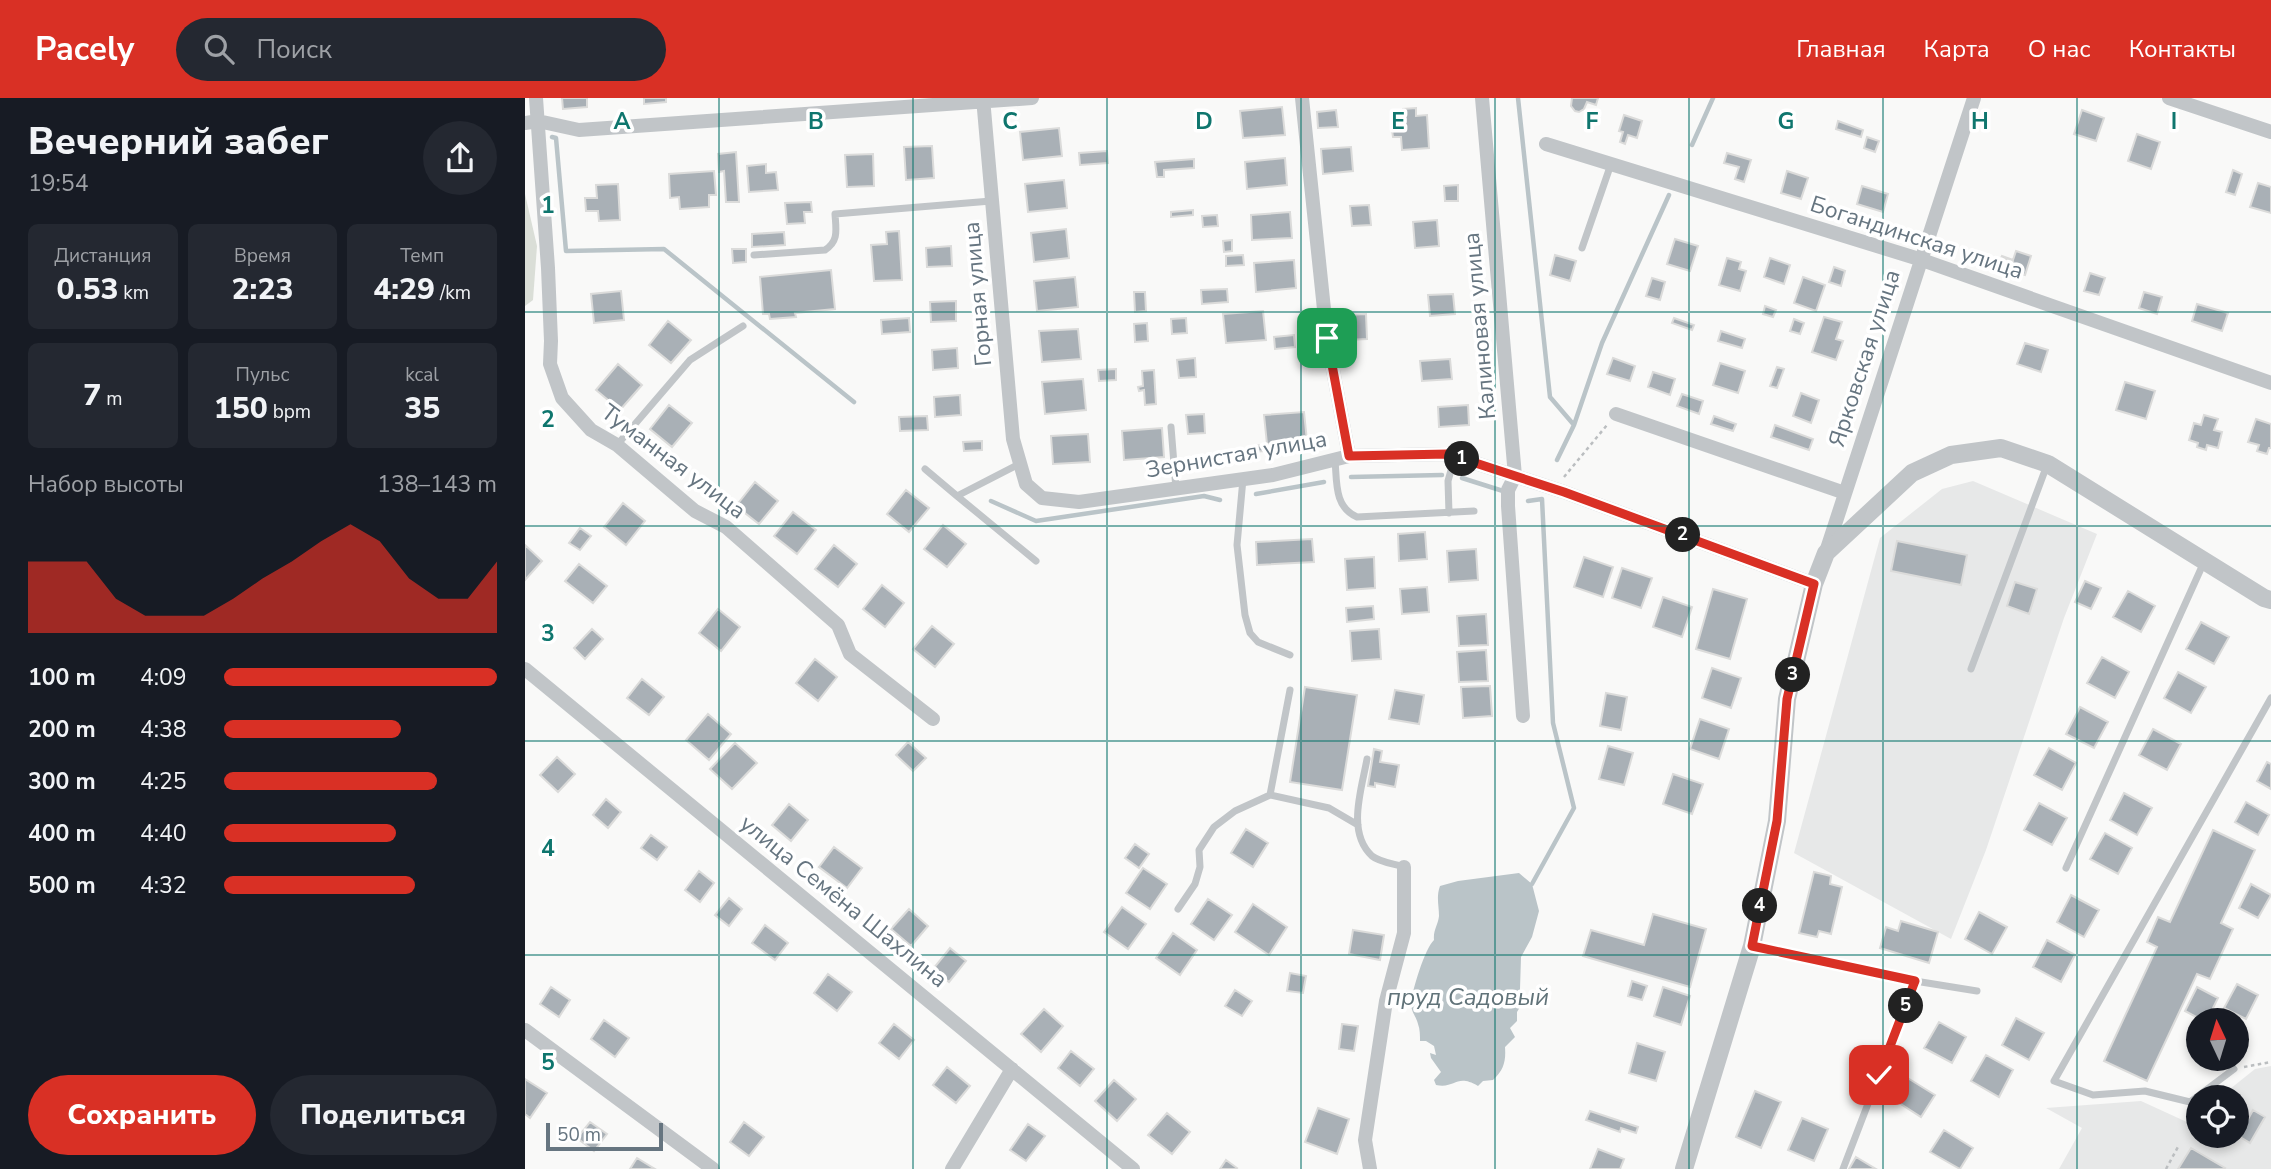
<!DOCTYPE html>
<html lang="ru">
<head>
<meta charset="utf-8">
<style>
  body { margin:0; font-family:"Nunito Sans",sans-serif; background:#242831; color:#f1f3f6; height:100vh; display:flex; flex-direction:column; font-size:26px; white-space:nowrap }
  * { box-sizing:border-box; margin:0 }
  p { font-size:23px; color:#9ea1a6 }
  .icon { flex:none; width:38px; height:38px; fill:none; stroke:currentColor; stroke-width:2; stroke-linecap:round; stroke-linejoin:round }
  .map { position:relative; flex:1; overflow:hidden }
  .sheet { display:flex; flex-direction:column; background:#171b24; width:525px }
  .sheet>* { flex:none }
  .needle { width:46px; rotate:356deg }
  .tools { position:absolute; left:1661px; top:910px; display:grid; gap:14px }
  .tools a { display:grid; place-items:center; width:63px; height:63px; border-radius:50%; background:#171b24; box-shadow:0 4px 10px #0003; font-size:35px }
  .scale { position:absolute; left:21px; bottom:18px; width:117px; box-sizing:border-box; padding-left:7px; border:4px solid #667580; border-top:0; font-size:19px; line-height:24px; white-space:nowrap; color:#667580; -webkit-text-stroke:5px #fff; paint-order:stroke }
  .pin { position:absolute; display:grid; place-items:center; width:60px; height:60px; color:#fff; margin:-30px; border-radius:14px; box-shadow:0 4px 10px #0006 }
  .km { position:absolute; width:35px; height:35px; margin:-18px; border-radius:50%; background:#222; color:#fff; font-size:19px; line-height:35px; text-align:center }
  .round { display:grid; place-items:center; flex:none; width:74px; height:74px; border-radius:37px; background:#242831 }
  .headline { display:flex; align-items:center; justify-content:space-between; height:119px; padding:0 28px }
  h1 { font-size:38px; font-weight:800; line-height:52px }
  .metrics { display:grid; grid-template-columns:repeat(3,1fr); gap:10px; height:119px; padding:7px 28px }
  .metrics div { display:grid; align-content:center; border-radius:10px; background:#242831; text-align:center }
  .metrics b { font-size:30px; font-weight:800 }
  .metrics small { font-size:19px; font-weight:400 }
  .metrics p { font-size:19px }
  .chart { height:196px; padding:14px 28px }
  .chart p { display:flex; justify-content:space-between }
  .chart svg { width:100%; height:126px; margin-top:7px; fill:#d93025; opacity:.7 }
  .button { display:flex; gap:14px; margin-top:auto; padding:14px 28px }
  .button a { flex:1; height:80px; border-radius:42px; background:#d93025; color:#fff; font-size:28px; font-weight:800; line-height:80px; text-align:center }
  .button a+a { background:#242831; color:#f1f3f6 }
  ul { padding:0 28px; list-style:none; font-size:23px }
  li { display:grid; grid-template-columns:112px 84px 1fr; align-items:center; height:52px }
  li i { height:18px; border-radius:9px; background:#d93025 }
  header { display:flex; align-items:center; gap:42px; box-sizing:border-box; height:98px; padding:0 35px; background:#d93025; color:#fff }
  header strong { font-size:33px }
  nav { display:flex; gap:38px; margin-inline-start:auto; font-size:24px }
  .search { width:490px; height:63px; background:#242831; display:flex; align-items:center; gap:18px; box-sizing:border-box; padding:0 24px; border-radius:38px; color:#9ea1a6; font-size:26px }
  main { display:flex; flex:1; min-height:0 }
  .map>svg:first-child { display:block }
  .built { fill:#e7e8e8 }
  .green { fill:#daded7 }
  .water { fill:#bac4c8 }
  .lines { fill:none; stroke-linecap:round; stroke-linejoin:round }
  .stream { stroke:#bac4c8; stroke-width:4.5 }
  .building { fill:#a9b0b6; stroke:#dbdbda; stroke-width:2 }
  .path { stroke:#bbbec0; stroke-width:2.5; stroke-dasharray:3.5 3.5; stroke-linecap:butt }
  .service { stroke:#c1c5c8; stroke-width:7 }
  .minor { stroke:#c1c5c8; stroke-width:14 }
  .tertiary { stroke:#c1c5c8; stroke-width:18 }
  .route-casing { stroke:#fff; stroke-width:14 }
  .route { stroke:#d93025; stroke-width:9 }
  .grid { fill:none; stroke:#0f766e; stroke-width:2; stroke-opacity:0.55 }
  .labels { text-anchor:middle; stroke-width:7; stroke-linejoin:round; paint-order:stroke }
  .street-label { font-size:23px; fill:#667580; stroke:#fff }
  .water-label { font-size:24px; font-style:italic; fill:#617379; stroke:#fff }
  .grid-label { font-size:23px; text-anchor:middle; font-weight:bold; fill:#0f766e; stroke:#fff; stroke-width:7; stroke-linejoin:round; paint-order:stroke }
</style>
</head>
<body>
<header>
<strong>Pacely</strong>
<div class="search"><svg class="icon" aria-label="search" viewBox="0 0 24 24"><circle cx="10" cy="10" r="6"/><path d="M15 15l6 6"/></svg>Поиск</div>
<nav><a>Главная</a><a>Карта</a><a>О нас</a><a>Контакты</a></nav>
</header>
<main>
<section class="sheet">
<div class="headline"><div><h1>Вечерний забег</h1><p>19:54</p></div><a class="round"><svg class="icon" aria-label="share" viewBox="0 0 24 24"><path d="M12 15V3M7 8l5-5 5 5M5 13v7h14v-7"/></svg></a></div>
<div class="metrics">
<div><p>Дистанция</p><b>0.53<small> km</small></b></div>
<div><p>Время</p><b>2:23</b></div>
<div><p>Темп</p><b>4:29<small> /km</small></b></div>
</div>
<div class="metrics">
<div><b>7<small> m</small></b></div>
<div><p>Пульс</p><b>150<small> bpm</small></b></div>
<div><p>kcal</p><b>35</b></div>
</div>
<div class="chart"><p><span>Набор высоты</span>138–143 m</p>
<svg viewBox="0 0 160 44" preserveAspectRatio="none"><path d="M0 44V19L10 19L20 19L30 32L40 38L50 38L60 38L70 32L80 25L90 19L100 12L110 6L120 12L130 25L140 32L150 32L160 19V44z"/></svg>
</div>
<ul>
<li><b>100 m</b>4:09<i style="width:100%"></i></li>
<li><b>200 m</b>4:38<i style="width:65%"></i></li>
<li><b>300 m</b>4:25<i style="width:78%"></i></li>
<li><b>400 m</b>4:40<i style="width:63%"></i></li>
<li><b>500 m</b>4:32<i style="width:70%"></i></li>
</ul>
<div class="button"><a>Сохранить</a><a>Поделиться</a></div>
</section>
<div class="map">
<svg width="1746" height="1071" viewBox="0 0 1746 1071">
  <rect width="100%" height="100%" fill="#f9f9f8"/>
  <path class="built" d="M1448 383 1572 436 1539 520 1461 752 1426 841 1269 755 1355 440 1417 391Z
    M1746 968V1071H1534L1557 1030 1521 1010 1616 1003 1664 1025 1673 1018V1038H1712V999H1695L1730 971Z"/>
  <path class="green" d="M0 96 12 148 8 202 0 208Z"/>
  <path class="water" d="M994 775 1007 786 1014 813 1007 839 996 859 995 891 998 904 992 914V923L985 930 990 939 980 949C981 963 979 972 968 982L958 983 953 988C931 975 931 991 911 987L909 982 916 974 906 960 905 955 911 957 909 948 901 943H895C895 938 895 931 893 926 891 918 886 914 886 905 887 893 900 850 909 842 908 832 913 827 914 818 914 807 911 799 915 788L933 783Z"/>
  <g class="lines">
    <path class="stream" d="M993 0 1025 299 1049 327 1032 362
      M27 39 31 40 41 153 139 151 329 304
      M1167 47 1188 0
      M1049 327 1077 245 1144 97
      M826 379 917 377
      M937 380 978 393
      M731 396 799 384
      M466 403 511 423 679 398 695 402
      M1003 403 1017 401 1028 625 1049 710 1007 786"/>
  </g>
  <path class="building" d="M37 0H62V9L38 11Z
    M119 0H141V4L119 6Z
    M1047 0H1073L1071 7 1062 4 1059 11 1054 14 1050 13 1046 8Z
    M757 9 760 37 718 40 715 13Z
    M891 10V18L902 17 904 50 877 52 876 39H868L866 25H873L872 18 878 17V11Z
    M811 12 813 29 793 30 792 14Z
    M1557 12 1579 20 1571 43 1549 36Z
    M1099 17 1117 23 1112 40 1103 37 1100 46 1095 44 1098 34 1094 33Z
    M1313 23 1338 32 1336 39 1311 31Z
    M534 30 537 58 498 62 495 34Z
    M1612 36 1635 44 1626 71 1603 63Z
    M1342 39 1354 43 1350 54 1339 50Z
    M407 48 409 80 381 82 379 49Z
    M826 49 828 73 798 76 796 51Z
    M582 53 583 65 555 67 554 55Z
    M211 54 214 104H201L199 73 194 74 193 56Z
    M1202 55 1226 62 1219 84 1210 81 1214 69 1199 65Z
    M348 56 349 88 322 89 320 57Z
    M760 60 762 87 722 91 720 64Z
    M669 61V70L639 72V79H632L630 64Z
    M241 66V75L251 74 253 92 224 94 222 68Z
    M1708 72 1717 76 1710 97 1701 94Z
    M189 73 191 97H184V109L155 111 154 99 145 100 144 76Z
    M1262 73 1283 80 1276 101 1256 95Z
    M539 82 542 110 503 114 500 86Z
    M1733 85 1746 89V115L1725 109Z
    M93 86 95 122 74 123 73 113H61L60 100H72L71 87Z
    M933 87V103H920L919 88Z
    M1337 88 1363 96 1358 114 1332 106Z
    M286 104 287 114H279L280 125 262 126 260 105Z
    M844 107 846 127 827 128 825 108Z
    M668 112V117L646 119V114Z
    M765 114 767 140 727 142 726 117Z
    M692 117 693 128 678 129 677 118Z
    M912 122 914 148 890 150 888 124Z
    M541 131 544 160 509 164 506 135Z
    M374 133 377 182 349 183 346 147 362 146 361 134Z
    M259 134 260 147 227 149V136Z
    M1150 141 1173 148 1165 173 1142 166Z
    M707 142V153L699 154 698 143Z
    M426 148 427 168 402 169 401 150Z
    M207 151H221V164L208 165Z
    M1491 153 1506 158 1500 177 1485 173 1488 164 1476 160 1477 158 1488 162Z
    M718 157 719 167 701 168V158Z
    M1030 157 1051 163 1045 183 1025 177Z
    M1202 160 1216 164 1214 171 1221 173 1215 193 1194 187Z
    M1245 160 1265 167 1259 186 1239 179Z
    M769 162 771 190 731 194 729 165Z
    M1309 169 1320 173 1316 188 1304 184Z
    M306 172 310 211 270 215 271 219 245 221 244 216H238L235 179Z
    M1565 175 1580 180 1574 197 1559 193Z
    M550 179 553 209 512 213 509 183Z
    M1278 179 1300 187 1291 213 1269 205Z
    M1127 180 1140 184 1135 202 1121 198Z
    M702 191 703 204 677 206 676 192Z
    M96 193 99 222 69 225 66 196Z
    M609 194H620L621 213 610 214Z
    M1619 194 1637 199 1632 216 1614 210Z
    M928 196 930 216 905 218 903 197Z
    M431 203V223L406 224 405 204Z
    M1672 206 1703 215 1697 233 1667 223Z
    M1240 208 1251 212 1248 219 1238 216Z
    M738 213 741 242 701 245 698 216Z
    M841 216 842 241 822 242 820 217Z
    M1299 219 1317 224 1311 241 1318 243 1311 262 1287 254Z
    M384 220 385 234 357 236 356 222Z
    M661 220 662 235 647 236 646 221Z
    M1149 220 1169 227 1167 232 1147 225Z
    M1269 221 1279 225 1275 236 1265 233Z
    M143 223 166 242 146 265 124 247Z
    M622 225 623 243 610 244 609 226Z
    M553 231 556 261 517 264 514 233Z
    M1196 233 1220 241 1217 250 1193 243Z
    M769 237 770 249 750 251 749 239Z
    M1500 245 1523 252 1516 274 1492 266Z
    M432 250 433 270 408 272 407 252Z
    M670 260 671 279 654 280 652 262Z
    M1088 260 1110 268 1105 283 1082 276Z
    M925 261 927 281 897 283 895 263Z
    M1195 265 1220 273 1213 295 1188 287Z
    M93 266 117 287 95 312 71 292Z
    M1252 269 1259 271 1252 290 1245 288Z
    M591 271V282L574 283 573 272Z
    M629 272 631 306 620 307 619 292 614 293 613 289 618 288 617 273Z
    M1128 274 1150 281 1145 297 1123 289Z
    M558 281 561 312 520 316 517 284Z
    M1600 284 1630 293 1621 321 1591 312Z
    M1276 295 1294 302 1286 325 1268 318Z
    M1157 296 1178 303 1174 316 1152 308Z
    M435 297 436 317 410 319 409 299Z
    M144 307 167 325 147 349 125 331Z
    M943 307 944 327 914 329 913 309Z
    M779 314 782 343 742 346 739 317Z
    M679 316 680 335 663 336 661 317Z
    M1679 317 1693 321 1689 332 1697 334 1693 350 1682 347 1681 352 1672 349 1673 345 1664 342 1669 325 1676 327Z
    M402 318 403 332 375 333 374 319Z
    M1189 318 1211 326 1208 333 1186 326Z
    M1731 321 1746 326V350H1744L1742 356 1732 353 1734 347 1723 344Z
    M1250 327 1288 341 1284 352 1246 339Z
    M637 330 639 359 599 362 597 333Z
    M563 336 565 364 528 366 526 338Z
    M457 343V352L439 353 438 344Z
    M739 347 740 353 726 354 725 348Z
    M230 384 253 403 234 426 211 408Z
    M381 392 404 410 384 434 362 416Z
    M98 405 120 423 101 447 79 429Z
    M268 414 291 432 272 456 249 438Z
    M418 427 441 446 422 469 399 451Z
    M55 430 66 438 55 452 44 445Z
    M900 434 902 461 874 463 873 436Z
    M787 441 789 464 732 467 731 444Z
    M1372 443 1442 457 1436 487 1366 473Z
    M0 447 17 463 0 482Z
    M309 447 332 466 313 489 290 471Z
    M951 451 953 482 924 484 922 453Z
    M849 459 850 490 822 492 820 461Z
    M1059 459 1088 469 1078 499 1049 489Z
    M54 466 82 488 68 505 40 483Z
    M1097 470 1127 480 1116 510 1087 500Z
    M1560 483 1576 490 1566 511 1550 504Z
    M1490 484 1512 491 1504 516 1482 508Z
    M357 487 379 505 360 529 338 511Z
    M902 489 904 514 877 516 875 491Z
    M1188 491 1222 501 1205 561 1171 551Z
    M1603 493 1630 508 1616 534 1588 519Z
    M1138 499 1167 509 1157 539 1128 529Z
    M848 508 849 521 822 524 821 510Z
    M193 511 215 529 196 553 174 535Z
    M961 516 963 547 934 548 932 518Z
    M1676 524 1704 539 1689 566 1661 551Z
    M407 528 429 546 410 569 388 551Z
    M67 531 78 541 60 561 49 550Z
    M854 531 856 561 827 563 825 533Z
    M961 552 963 583 934 584 932 554Z
    M1577 559 1604 574 1590 600 1562 585Z
    M290 561 312 579 293 603 271 585Z
    M1187 570 1216 580 1206 610 1177 600Z
    M1653 574 1681 589 1666 615 1639 600Z
    M117 581 139 599 124 617 102 600Z
    M965 588 967 618 938 620 936 589Z
    M780 589 832 597 817 692 765 684Z
    M870 592 899 597 894 626 864 621Z
    M1081 595 1102 599 1096 632 1075 628Z
    M1555 609 1583 624 1569 650 1541 636Z
    M183 616 206 636 184 662 161 642Z
    M1175 621 1204 631 1194 661 1165 651Z
    M1628 631 1656 646 1642 672 1614 657Z
    M383 644 401 660 388 673 371 657Z
    M210 645 232 665 207 691 185 671Z
    M1083 648 1108 655 1099 687 1074 681Z
    M1524 650 1551 665 1537 692 1509 677Z
    M849 651 857 653 855 664 874 667 870 689 850 685V689L843 688Z
    M32 659 50 676 33 694 15 677Z
    M1742 664 1746 666V691L1732 683Z
    M1148 676 1178 686 1167 716 1138 706Z
    M1599 695 1627 710 1612 737 1585 722Z
    M81 701 96 714 83 730 68 717Z
    M1721 704 1744 717 1733 737 1710 724Z
    M1514 705 1542 720 1527 747 1499 732Z
    M264 706 283 722 266 743 247 727Z
    M721 731 743 745 728 769 706 755Z
    M1688 732 1730 752 1696 825 1708 831 1685 881 1672 876 1622 983 1579 963 1632 849 1622 844 1633 819 1645 824Z
    M1580 735 1607 750 1593 776 1565 761Z
    M126 737 142 749 132 762 116 750Z
    M610 746 624 756 614 770 600 760Z
    M309 749 337 770 322 790 294 769Z
    M618 770 642 786 625 811 601 795Z
    M174 773 189 785 175 804 160 792Z
    M1289 774 1306 778 1305 786 1317 789 1306 836 1294 833 1292 839 1274 835Z
    M1726 786 1746 797 1733 820 1714 810Z
    M1546 797 1574 812 1559 839 1532 824Z
    M204 800 217 811 204 828 190 817Z
    M683 801 707 817 689 842 666 826Z
    M728 806 762 829 744 857 710 834Z
    M597 809 621 826 603 851 579 834Z
    M384 811 403 828 386 848 366 831Z
    M1454 814 1482 829 1467 856 1440 841Z
    M1128 816 1181 831 1165 889 1058 858 1066 832 1119 847Z
    M1376 823 1413 834 1404 865 1355 850 1361 829 1373 833Z
    M240 827 263 845 250 862 227 845Z
    M828 832 859 837 855 862 824 856Z
    M648 835 672 852 655 877 631 860Z
    M1522 842 1550 857 1536 884 1508 869Z
    M425 850 441 863 424 884 408 871Z
    M765 875 781 878 778 895 762 893Z
    M303 876 327 894 312 913 289 895Z
    M1107 883 1122 888 1117 902 1103 898Z
    M1712 886 1733 897 1721 921 1699 910Z
    M26 889 45 902 34 919 15 906Z
    M1138 889 1165 898 1156 927 1129 918Z
    M1672 889 1693 900 1682 922H1677L1660 913Z
    M710 892 727 903 717 918 700 908Z
    M519 911 538 928 516 954 496 936Z
    M1491 920 1519 935 1504 962 1477 947Z
    M79 922 104 940 90 959 66 941Z
    M1414 924 1441 939 1427 965 1399 950Z
    M369 926 389 942 374 961 354 945Z
    M817 926 833 928 829 953 814 951Z
    M1112 945 1140 954 1131 983 1104 975Z
    M546 953 569 971 555 988 533 970Z
    M1461 957 1488 972 1474 999 1446 983Z
    M422 969 445 988 431 1005 408 987Z
    M1381 979 1410 997 1396 1019 1368 1001Z
    M0 981 22 995 5 1020 0 1016Z
    M589 982 611 1001 592 1023 570 1003Z
    M1230 993 1256 1004 1236 1050 1211 1039Z
    M793 1010 824 1021 812 1056 780 1044Z
    M1728 1012 1740 1019 1725 1045 1712 1037V1019L1721 1025Z
    M1065 1013 1113 1029 1111 1035 1096 1030 1095 1034 1061 1022Z
    M642 1015 665 1034 647 1056 623 1037Z
    M1277 1020 1303 1031 1289 1063 1263 1052Z
    M65 1024 82 1036 69 1053 52 1040Z
    M219 1024 239 1039 224 1058 205 1044Z
    M503 1026 520 1038 501 1063 485 1052Z
    M1419 1032 1448 1050 1435 1071 1405 1054Z
    M1666 1050 1700 1070 1699 1071H1653Z
    M1073 1051 1099 1061 1095 1071H1065Z
    M1331 1059 1351 1071H1324Z
    M112 1060 130 1071H105Z
    M701 1062 712 1070 711 1071H695Z"/>
  <g class="lines">
    <path class="path" d="M1039 379 1082 327
      M1719 969 1746 964
      M1641 1071 1654 1047"/>
    <path class="service" d="M1057 150 1086 66
      M229 157 300 152C314 143 311 132 310 116L466 103
      M646 329 651 391
      M92 347 165 262 218 228
      M810 362C812 384 809 409 832 419L949 413
      M494 366 432 398 511 463
      M400 371 432 398
      M718 381 712 447 720 517 725 535 733 544 765 557
      M924 415 923 383 930 358
      M1446 571 1522 367
      M765 592 745 697 804 710 833 727
      M842 661C837 690 821 734 847 758 854 764 870 766 879 769
      M1541 770 1679 464
      M653 811 670 786 675 769 674 752 689 729 710 713 745 697
      M1228 848 1390 883 1452 893
      M1709 971 1665 1004 1620 993 1568 997 1529 983 1746 600
      M1318 1071 1390 883"/>
    <path class="minor" d="M11 0 23 170 26 243 25 266 37 300 66 332 92 347 170 413 201 429 313 527 325 556 408 621
      M458 0 488 341 501 386 517 400 554 404 748 377 824 358 923 356 1039 394 1289 486
      M777 0 802 240 824 358
      M957 0 990 378 983 392V408L998 618
      M1644 0 1746 34
      M0 25 13 23 54 32 507 0
      M1021 46 1394 161 1746 285
      M1091 316 1320 395
      M1301 454 1449 0
      M0 571 608 1071
      M0 932 188 1071
      M427 1071 487 971
      M845 1071 840 1042 861 903 879 835V769"/>
    <path class="tertiary" d="M1159 1071 1227 848 1252 723 1262 601 1289 486 1301 455 1387 375 1426 357 1476 350 1523 366 1739 500 1746 502"/>
  </g>
  <g class="lines">
    <defs>
      <path id="route" d="M802 240 824 358 923 356 1039 394 1289 486 1262 601 1252 723 1227 848 1390 883 1354 977"/>
    </defs>
    <use href="#route" class="route-casing"/>
    <use href="#route" class="route"/>
  </g>
  <path class="grid" d="M194 0V1071M388 0V1071M582 0V1071M776 0V1071M970 0V1071M1164 0V1071M1358 0V1071M1552 0V1071M0 214H1746M0 428H1746M0 643H1746M0 857H1746"/>
  <g class="labels">
    <g class="street-label">
      <text transform="translate(1392 139) rotate(18)" y="8">Богандинская улица</text>
      <text transform="translate(452 196) rotate(-95)" y="8">Горная улица</text>
      <text transform="translate(954 228) rotate(-95)" y="8">Калиновая улица</text>
      <text transform="translate(1339 260) rotate(-72)" y="8">Ярковская улица</text>
      <text transform="translate(711 356) rotate(-10)" y="8">Зернистая улица</text>
      <text transform="translate(149 363) rotate(37)" y="8">Туманная улица</text>
      <text transform="translate(319 803) rotate(39)" y="8">улица Семёна Шахлина</text>
    </g>
    <g class="water-label">
      <text x="943" y="907">пруд Садовый</text>
    </g>
  </g>
  <g class="grid-label">
    <text x="97" y="31">A</text>
    <text x="291" y="31">B</text>
    <text x="485" y="31">C</text>
    <text x="679" y="31">D</text>
    <text x="873" y="31">E</text>
    <text x="1067" y="31">F</text>
    <text x="1261" y="31">G</text>
    <text x="1455" y="31">H</text>
    <text x="1649" y="31">I</text>
    <text x="23" y="115">1</text>
    <text x="23" y="329">2</text>
    <text x="23" y="543">3</text>
    <text x="23" y="758">4</text>
    <text x="23" y="972">5</text>
  </g>
</svg>
<div class="tools">
<a><svg class="needle" viewBox="-14 -14 28 28"><path d="M0-13l5 13h-10z" fill="#e53935"/><path d="M0 13l5-13h-10z" fill="#9ea1a6"/></svg></a>
<a><svg class="icon" aria-label="locate" viewBox="0 0 24 24"><circle cx="12" cy="12" r="6"/><path d="M12 2v4M12 18v4M2 12h4M18 12h4"/></svg></a>
</div>
<div class="scale">50 m</div>
<div class="pin" style="left:802px;top:240px;background:#1e9e55"><svg class="icon" aria-label="arrive" viewBox="0 0 24 24"><path d="M6 21V4h12l-3 4 3 4H6"/></svg></div>
<div class="pin" style="left:1354px;top:977px;background:#d93025"><svg class="icon" aria-label="check" viewBox="0 0 24 24"><path d="M5 12l5 5 9-10"/></svg></div>
<b class="km" style="left:937px;top:361px">1</b>
<b class="km" style="left:1158px;top:437px">2</b>
<b class="km" style="left:1268px;top:577px">3</b>
<b class="km" style="left:1235px;top:808px">4</b>
<b class="km" style="left:1381px;top:908px">5</b>
</div>
</main>
</body>
</html>
